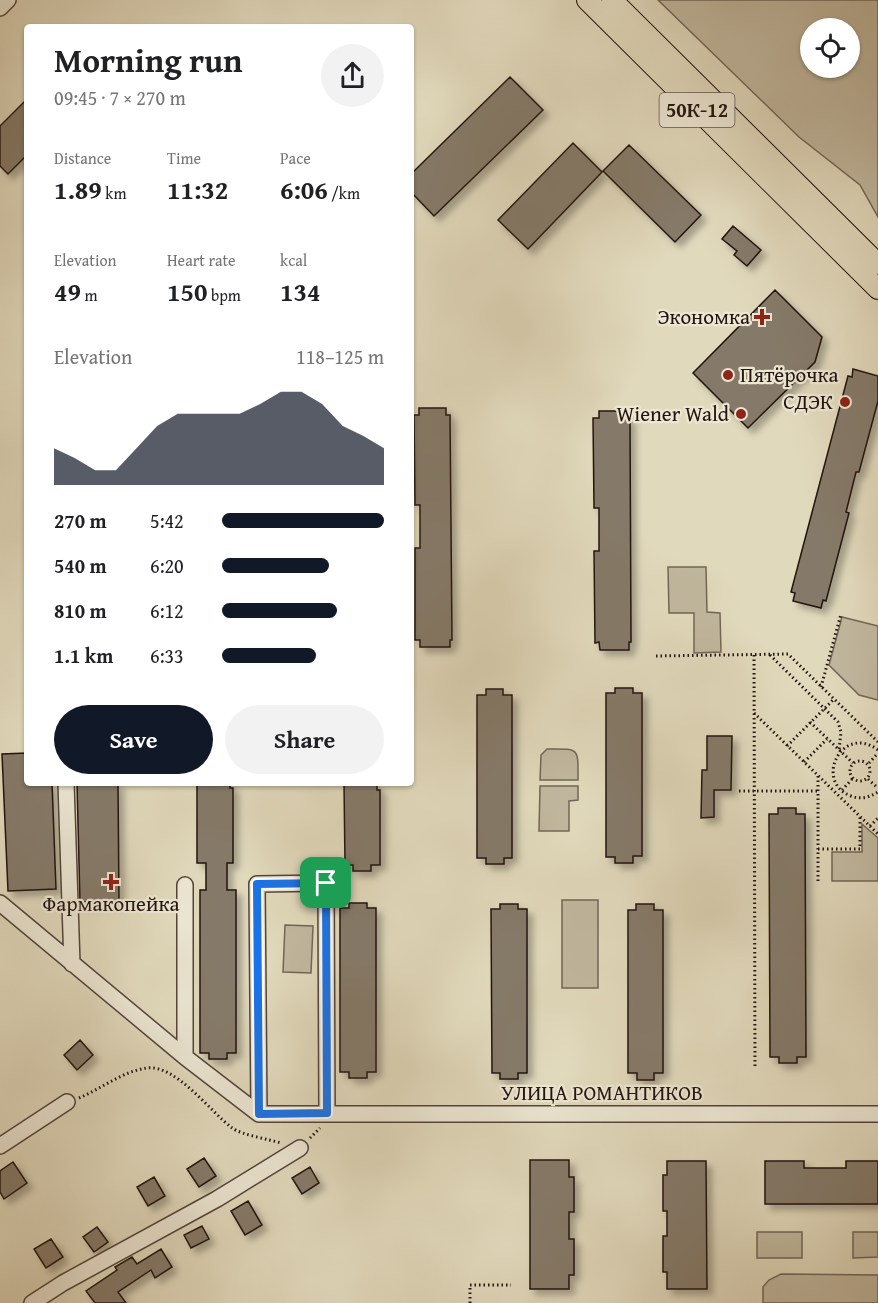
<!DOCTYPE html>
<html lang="en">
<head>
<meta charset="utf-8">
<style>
  body { margin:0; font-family:"Gentium Book Plus",serif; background:#f2f2f2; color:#202124; height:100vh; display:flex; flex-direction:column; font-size:22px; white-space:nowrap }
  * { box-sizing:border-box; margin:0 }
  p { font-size:20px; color:#757577 }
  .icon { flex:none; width:33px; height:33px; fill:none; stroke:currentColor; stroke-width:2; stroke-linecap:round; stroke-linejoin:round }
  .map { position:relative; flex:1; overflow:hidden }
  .panel { position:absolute; left:24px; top:24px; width:390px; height:762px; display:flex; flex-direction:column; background:#fff; border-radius:6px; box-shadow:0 2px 4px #0004 }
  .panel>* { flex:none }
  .fabs { position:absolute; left:800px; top:18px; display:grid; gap:12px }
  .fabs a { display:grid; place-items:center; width:60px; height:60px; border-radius:50%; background:#fff; box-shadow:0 2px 4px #0004; font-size:30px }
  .pin { position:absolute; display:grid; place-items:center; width:51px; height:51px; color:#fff; margin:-26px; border-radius:12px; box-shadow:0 3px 9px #0006 }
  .round { display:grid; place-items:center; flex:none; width:63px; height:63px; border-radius:32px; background:#f2f2f2 }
  .head { display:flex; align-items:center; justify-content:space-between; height:102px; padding:0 30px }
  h1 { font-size:33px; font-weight:800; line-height:45px }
  .stats { display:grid; grid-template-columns:repeat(3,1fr); gap:9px; height:102px; padding:6px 30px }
  .stats div { display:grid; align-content:center }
  .stats b { font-size:26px; font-weight:800 }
  .stats small { font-size:16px; font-weight:400 }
  .stats p { font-size:16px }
  .chart { height:168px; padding:12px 30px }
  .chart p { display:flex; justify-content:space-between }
  .chart svg { width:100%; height:108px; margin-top:6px; fill:#111827; opacity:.7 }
  .primary-button { display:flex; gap:12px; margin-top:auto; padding:12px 30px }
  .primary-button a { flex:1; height:69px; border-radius:36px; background:#111827; color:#fff; font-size:24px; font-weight:800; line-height:69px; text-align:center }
  .primary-button a+a { background:#f2f2f2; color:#202124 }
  ul { padding:0 30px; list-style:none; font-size:20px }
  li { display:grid; grid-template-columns:96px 72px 1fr; align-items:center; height:45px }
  li i { height:15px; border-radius:8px; background:#111827 }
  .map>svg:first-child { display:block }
  .green { fill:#c1b89f; stroke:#726657; stroke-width:1.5; fill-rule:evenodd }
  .building { fill:#857a69; stroke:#22140f; stroke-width:1.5; filter:url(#shadow) }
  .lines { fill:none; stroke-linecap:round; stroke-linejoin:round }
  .minor-casing { stroke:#52453a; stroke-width:18 }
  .major-casing { stroke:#22140f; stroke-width:22 }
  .path { stroke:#22140f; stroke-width:3; stroke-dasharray:1.5 3; stroke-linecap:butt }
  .minor { stroke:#ece6d3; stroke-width:15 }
  .major { stroke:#e1d9bc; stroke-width:20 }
  .route-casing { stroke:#fff; stroke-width:12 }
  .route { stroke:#1a73e8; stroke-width:8 }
  .poi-dot { fill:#8f2418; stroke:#ece6d3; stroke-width:2 }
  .labels { text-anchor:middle; stroke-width:4.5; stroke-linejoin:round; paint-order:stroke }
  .shield { fill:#ece6d3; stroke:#5f534a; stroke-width:1.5 }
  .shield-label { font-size:20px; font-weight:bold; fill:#22140f }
  .poi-label { font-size:21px; fill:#22140f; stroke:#ece6d3; text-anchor:end }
  .street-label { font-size:21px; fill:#22140f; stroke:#ece6d3 }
</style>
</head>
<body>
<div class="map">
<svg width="878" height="1303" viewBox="0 0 878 1303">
  <defs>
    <filter id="shadow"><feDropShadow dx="5.5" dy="5.5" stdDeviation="3" flood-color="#0004"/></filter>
  </defs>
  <rect width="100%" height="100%" fill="#e1d9bc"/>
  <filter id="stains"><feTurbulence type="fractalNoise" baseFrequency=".00333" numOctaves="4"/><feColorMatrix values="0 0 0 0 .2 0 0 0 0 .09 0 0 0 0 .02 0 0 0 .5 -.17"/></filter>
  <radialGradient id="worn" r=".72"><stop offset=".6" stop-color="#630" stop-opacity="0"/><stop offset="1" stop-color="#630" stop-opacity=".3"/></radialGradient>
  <path class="green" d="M658 0H878V217L860 185 799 137ZM810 28H849V68H810Z
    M668 567H706L707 612 720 613 721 652 694 653V613H669Z
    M842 617 878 626V700L859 695 829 665Z
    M547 749C580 749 578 747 578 780H540L541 755Z
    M540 786H578V800L569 801V831H539Z
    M862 824 878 838V881H832V852H862Z
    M562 900H598V988H562Z
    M285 925 313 926 311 973 283 972Z
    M757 1232H802V1258H757Z
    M853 1232H878V1257L853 1258Z
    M781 1274 878 1275V1303H763V1287L769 1280Z"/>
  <path class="building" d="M510 77 543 110 434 216 411 192V174Z
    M27 99V155L8 174 0 166V126Z
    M573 143 602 172 528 249 498 220Z
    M629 145 701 215 675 242 603 171Z
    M733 226 761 250 747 266 734 255 737 251 722 239Z
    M775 290 822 337 815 362 748 428 693 373Z
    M853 369 878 376V401L859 472H856L846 512 849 513 826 601 823 600 821 608 793 601 795 593 791 592 848 376 852 377Z
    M419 408H446V415H450L452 640H450V647H420V640H415V548H420V505H415L414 415H419Z
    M599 411H626V418H630L631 642H629V650H600L599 642 595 643 594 551H599V508H594L593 418H599Z
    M615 688H633V693H642V856H633V863H615V857H606V693H615Z
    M486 689H503V695H512V858H504V864H486V858H477V695H486Z
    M707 736H732L731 790H714V817L701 818 702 770H707Z
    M27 753V783H52L56 889 8 891 2 754Z
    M77 783H118L119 901 80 902Z
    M197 783H230V788H233V863H227V890H236V1053H227V1059H209V1053H200V890H206V863H197Z
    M344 783H377V790H380V865H371V871H353V865H345Z
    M778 808H796V814H805L806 1057H797V1063H779V1057H770L769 814H778Z
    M349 903H367V908H376V1072H367V1078H349V1072H340V908H349Z
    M500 904H518V909H527V1073H518V1079H500V1073H492L491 909H500Z
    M636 904H654V910H663V1073H654V1080H637V1073H628V910H636Z
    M80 1040 93 1055 77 1070 64 1055Z
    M204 1158 216 1176 199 1187 187 1169Z
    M530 1160H569V1177H574V1212H569V1239H574V1275H569V1289H530Z
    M667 1161H706L707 1289H667V1272H663V1236H667V1211H663V1175H667Z
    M765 1161H804V1168H846V1161H878V1204H765Z
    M13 1162 27 1183 4 1199 0 1192V1171Z
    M310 1167 319 1183 302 1194 292 1178Z
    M154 1177 165 1196 148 1206 137 1187Z
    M248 1201 262 1225 245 1235 231 1211Z
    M202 1226 209 1239 191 1248 184 1235Z
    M97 1227 108 1242 94 1252 83 1237Z
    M51 1239 63 1257 46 1268 34 1249Z
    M161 1249 172 1267 155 1278 151 1270 118 1292 126 1303H95L86 1291 117 1270 115 1267 132 1257 137 1264Z"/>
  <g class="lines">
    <defs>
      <path id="minor" d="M0 8 8 0
        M66 783 72 964
        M185 885V1057L259 1114
        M0 903 185 1057
        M327 1113 326 883 257 884 259 1114H878
        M0 1146 67 1102
        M32 1303 63 1283 217 1199 300 1148"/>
      <path id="major" d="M587 0 878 289
        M612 0 878 264"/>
    </defs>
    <use href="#minor" class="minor-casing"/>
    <use href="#major" class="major-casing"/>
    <path class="path" d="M754 655 755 1068
      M770 655 838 722 841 732 839 750
      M656 656 788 654 878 742
      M821 687 841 614
      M754 713 878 834
      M810 722 853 763
      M787 746 834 699
      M878 750C842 723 813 782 851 796 861 800 870 797 878 792
      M850 771a10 10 0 1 1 20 0a10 10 0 1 1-20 0Z
      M804 762 827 739
      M869 763 878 753
      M818 776V883
      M868 779 878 788
      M842 790 853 778
      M739 791H818
      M870 826 878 818
      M818 849H860V817
      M79 1098C101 1089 123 1071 147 1068 175 1064 210 1111 232 1128 242 1135 268 1139 281 1143
      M310 1138 320 1128
      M470 1303V1285H511"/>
    <use href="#minor" class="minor"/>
    <use href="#major" class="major"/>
  </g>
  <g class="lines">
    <defs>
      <path id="route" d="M326 883 327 1113 259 1114 257 884Z"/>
    </defs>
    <use href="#route" class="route-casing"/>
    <use href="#route" class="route"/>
  </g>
  <g class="poi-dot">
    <path d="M759 308h6v6h6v6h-6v6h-6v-6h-6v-6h6z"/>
    <circle cx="728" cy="375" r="6"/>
    <circle cx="845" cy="402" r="6"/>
    <circle cx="741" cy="414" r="6"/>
    <path d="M108 873h6v6h6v6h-6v6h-6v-6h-6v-6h6z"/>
  </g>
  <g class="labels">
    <rect class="shield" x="659.5" y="93" width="75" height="34" rx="4.5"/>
    <g class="shield-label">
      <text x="697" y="117">50К-12</text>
    </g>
    <g class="poi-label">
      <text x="750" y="324">Экономка</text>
      <text x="740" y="382" text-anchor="start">Пятёрочка</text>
      <text x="833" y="409">СДЭК</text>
      <text x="729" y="421">Wiener Wald</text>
      <text x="111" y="911" text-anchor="middle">Фармакопейка</text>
    </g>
    <g class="street-label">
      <text x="602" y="1100">УЛИЦА РОМАНТИКОВ</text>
    </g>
  </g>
  <rect width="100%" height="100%" filter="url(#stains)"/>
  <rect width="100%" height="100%" fill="url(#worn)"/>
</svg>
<div class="fabs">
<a><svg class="icon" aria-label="locate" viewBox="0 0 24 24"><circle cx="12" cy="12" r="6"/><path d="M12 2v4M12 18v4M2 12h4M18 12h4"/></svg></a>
</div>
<div class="pin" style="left:326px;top:883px;background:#1e9e55"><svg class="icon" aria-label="arrive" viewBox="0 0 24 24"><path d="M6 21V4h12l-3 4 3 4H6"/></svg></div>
<section class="panel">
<div class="head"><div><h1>Morning run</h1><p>09:45 · 7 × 270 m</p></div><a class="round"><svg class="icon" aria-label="share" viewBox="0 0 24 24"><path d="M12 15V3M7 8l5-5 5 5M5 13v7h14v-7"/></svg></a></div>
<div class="stats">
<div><p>Distance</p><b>1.89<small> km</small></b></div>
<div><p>Time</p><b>11:32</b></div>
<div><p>Pace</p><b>6:06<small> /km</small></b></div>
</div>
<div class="stats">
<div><p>Elevation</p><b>49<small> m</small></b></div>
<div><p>Heart rate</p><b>150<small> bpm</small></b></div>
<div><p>kcal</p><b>134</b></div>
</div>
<div class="chart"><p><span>Elevation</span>118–125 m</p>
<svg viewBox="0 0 160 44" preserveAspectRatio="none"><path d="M0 44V29L10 33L20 38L30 38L40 29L50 20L60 15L70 15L80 15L90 15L100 11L110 6L120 6L130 11L140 20L150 24L160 29V44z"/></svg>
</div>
<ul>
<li><b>270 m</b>5:42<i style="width:100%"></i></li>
<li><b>540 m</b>6:20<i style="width:66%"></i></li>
<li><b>810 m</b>6:12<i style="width:71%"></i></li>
<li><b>1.1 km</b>6:33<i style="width:58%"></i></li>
</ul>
<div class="primary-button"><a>Save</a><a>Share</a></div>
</section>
</div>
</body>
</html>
